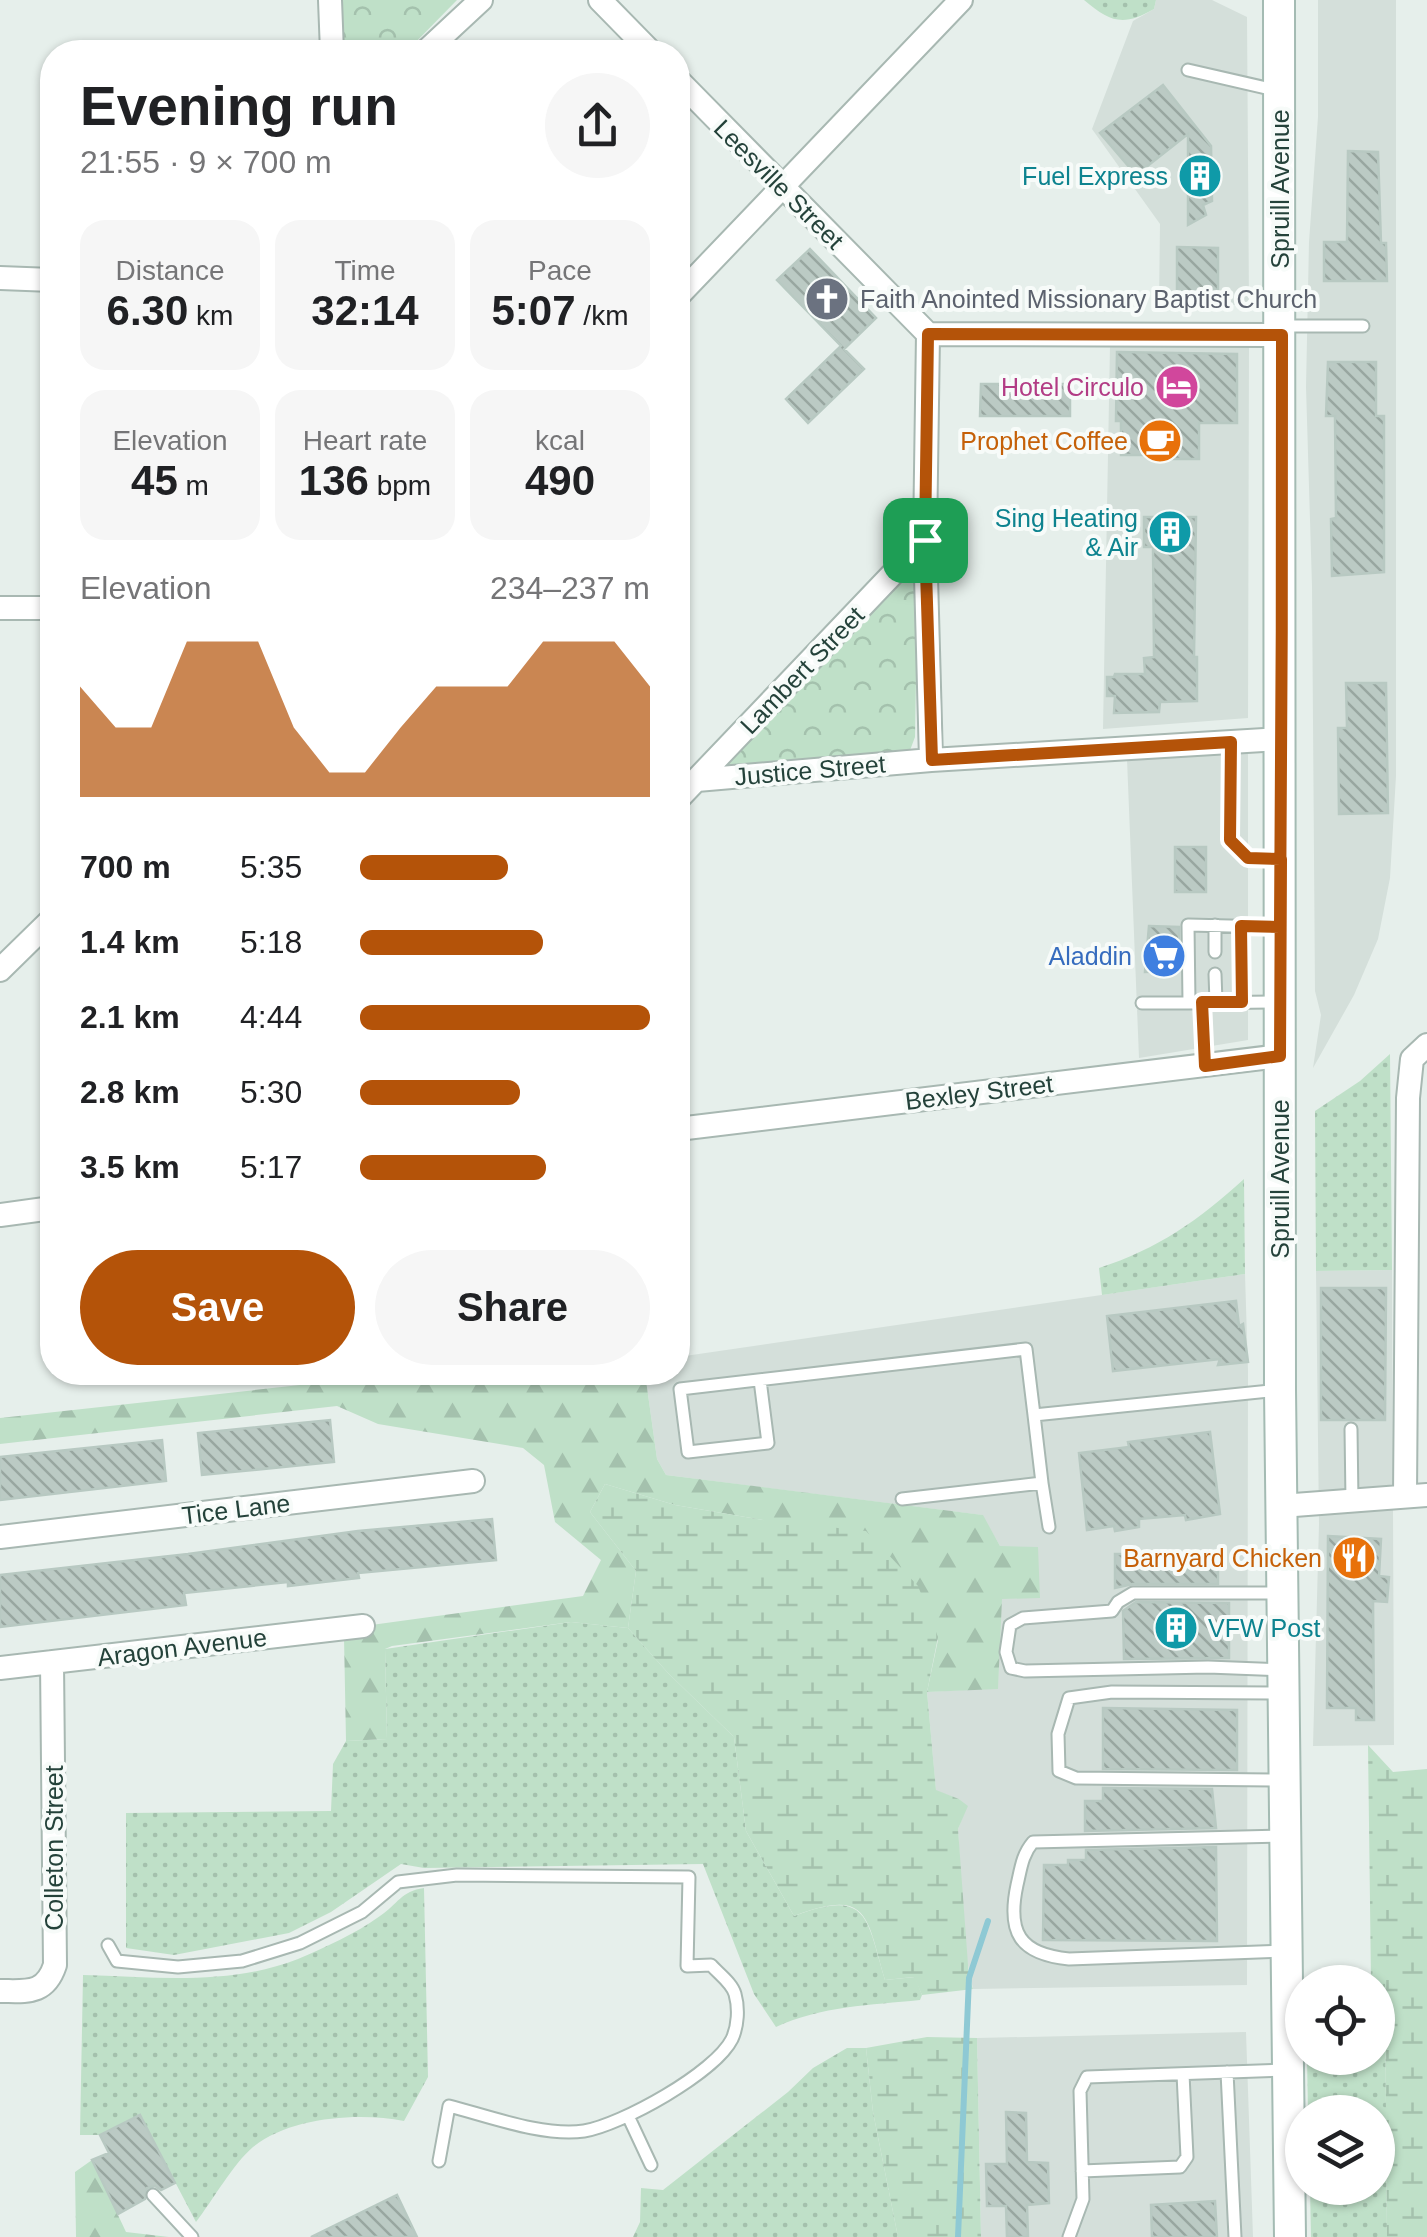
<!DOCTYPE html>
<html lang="en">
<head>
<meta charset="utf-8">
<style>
  body { margin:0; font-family:Helvetica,sans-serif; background:#f6f6f6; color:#202124; height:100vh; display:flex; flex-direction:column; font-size:38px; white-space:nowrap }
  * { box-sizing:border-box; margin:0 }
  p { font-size:32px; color:#757577 }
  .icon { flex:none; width:55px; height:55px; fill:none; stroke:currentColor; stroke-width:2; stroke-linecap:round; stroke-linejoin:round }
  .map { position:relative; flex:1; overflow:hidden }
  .panel { position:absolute; left:40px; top:40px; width:650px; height:1345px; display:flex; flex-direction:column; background:#fff; border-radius:40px; box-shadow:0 2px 8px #0004 }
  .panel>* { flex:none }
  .tools { position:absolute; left:1285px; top:1965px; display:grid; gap:20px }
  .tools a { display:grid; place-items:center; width:110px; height:110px; border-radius:50%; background:#fff; box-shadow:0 2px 8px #0004; font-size:50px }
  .pin { position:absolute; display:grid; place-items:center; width:85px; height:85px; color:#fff; margin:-42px; border-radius:20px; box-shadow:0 5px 15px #0006 }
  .round { display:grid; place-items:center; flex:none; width:105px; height:105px; border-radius:52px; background:#f6f6f6 }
  .head { display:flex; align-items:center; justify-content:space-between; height:170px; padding:0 40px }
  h1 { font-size:55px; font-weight:600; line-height:75px }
  .stats { display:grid; grid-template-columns:repeat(3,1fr); gap:15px; height:170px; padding:10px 40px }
  .stats div { display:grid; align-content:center; border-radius:25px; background:#f6f6f6; text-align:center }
  .stats b { font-size:42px; font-weight:600 }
  .stats small { font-size:28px; font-weight:400 }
  .stats p { font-size:28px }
  .chart { height:280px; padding:20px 40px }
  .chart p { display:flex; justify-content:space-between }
  .chart svg { width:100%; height:180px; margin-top:10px; fill:#b45309; opacity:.7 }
  .button { display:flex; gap:20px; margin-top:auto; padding:20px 40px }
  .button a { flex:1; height:115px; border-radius:60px; background:#b45309; color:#fff; font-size:40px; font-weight:600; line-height:115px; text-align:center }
  .button a+a { background:#f6f6f6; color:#202124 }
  ul { padding:0 40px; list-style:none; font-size:32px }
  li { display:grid; grid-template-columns:160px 120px 1fr; align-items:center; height:75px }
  li i { height:25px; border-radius:12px; background:#b45309 }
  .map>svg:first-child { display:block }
  .built { fill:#d4dfda }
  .grass { fill:url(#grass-dots) }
  .forest { fill:url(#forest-firs) }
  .wetland { fill:url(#wetland-marsh) }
  .park { fill:url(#park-crowns) }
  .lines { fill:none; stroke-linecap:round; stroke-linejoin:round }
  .stream { stroke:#8ec9d4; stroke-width:6 }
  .building { fill:url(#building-back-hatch); stroke:#b8c9c2; stroke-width:2.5 }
  .lane-casing { stroke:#a8b8b2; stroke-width:15 }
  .street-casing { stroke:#a8b8b2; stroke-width:26 }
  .secondary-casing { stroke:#a4bbb3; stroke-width:34 }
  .lane { stroke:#fff; stroke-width:11 }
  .street { stroke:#fff; stroke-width:22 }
  .secondary { stroke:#fff; stroke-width:30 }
  .route-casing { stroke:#fff; stroke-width:20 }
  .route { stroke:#b45309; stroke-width:12 }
  .labels { text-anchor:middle; stroke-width:8; stroke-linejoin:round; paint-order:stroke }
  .culture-label { font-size:25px; fill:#0d838f; stroke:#f7fbf9; text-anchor:end }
  .street-label { font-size:25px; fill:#24423a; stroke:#f7fbf9 }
  .worship-label { font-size:25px; fill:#5b616d; stroke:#f7fbf9; text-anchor:start }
  .hotel-label { font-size:25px; fill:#b23c85; stroke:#f7fbf9; text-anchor:end }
  .food-label { font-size:25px; fill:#c56008; stroke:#f7fbf9; text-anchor:end }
  .shop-label { font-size:25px; fill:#366cbe; stroke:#f7fbf9; text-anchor:end }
</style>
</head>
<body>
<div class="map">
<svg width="1427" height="2237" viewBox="0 0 1427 2237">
  <defs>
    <pattern id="grass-dots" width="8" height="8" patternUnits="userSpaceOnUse" patternTransform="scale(2.5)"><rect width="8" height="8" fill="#bfe0c8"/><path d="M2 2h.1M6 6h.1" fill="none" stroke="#a4c1ad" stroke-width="1.8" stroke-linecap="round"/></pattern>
    <pattern id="forest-firs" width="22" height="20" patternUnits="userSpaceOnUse" patternTransform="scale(2.5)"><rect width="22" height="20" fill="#bfe0c8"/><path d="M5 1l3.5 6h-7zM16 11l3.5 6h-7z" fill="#a4c1ad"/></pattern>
    <pattern id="wetland-marsh" width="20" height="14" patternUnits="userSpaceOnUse" patternTransform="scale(2.5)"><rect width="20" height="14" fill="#bfe0c8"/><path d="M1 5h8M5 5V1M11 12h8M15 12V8" fill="none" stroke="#a4c1ad"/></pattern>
    <pattern id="park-crowns" width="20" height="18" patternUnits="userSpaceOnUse" patternTransform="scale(2.5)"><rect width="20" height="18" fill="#bfe0c8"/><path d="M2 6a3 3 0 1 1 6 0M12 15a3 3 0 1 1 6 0" fill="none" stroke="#a4c1ad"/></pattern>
    <pattern id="building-back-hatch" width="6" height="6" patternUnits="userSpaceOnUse" patternTransform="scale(2.5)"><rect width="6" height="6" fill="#bbcac4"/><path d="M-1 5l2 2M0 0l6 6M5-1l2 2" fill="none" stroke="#98a6a0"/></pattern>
  </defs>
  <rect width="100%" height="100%" fill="#e6efeb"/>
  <path class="built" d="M1156 0H1212L1247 17 1249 305 1159 304 1160 224 1092 129 1133 21 1154 9Z
    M1318 0H1396V776L1390 878 1378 939 1354 995 1313 1068 1321 1015 1315 991 1312 586 1306 387 1309 242 1318 117Z
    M1110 345H1249L1248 718 1103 729Z
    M1248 749V1040L1139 1058 1127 759Z
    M1392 1270 1394 1745 1313 1746 1319 1524 1316 1271Z
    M1245 1274 1248 1371 1247 1985 973 1989 964 1946 958 1829 967 1806 959 1799 936 1791 927 1692 998 1688 1000 1546 982 1515 666 1475 657 1459 645 1373 678 1372V1357Z
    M1246 2032 1253 2237H981L977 2038Z"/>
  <path class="grass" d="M1084 0H1156L1154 9C1123 27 1110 22 1084 0Z
    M1390 1054 1392 1270 1316 1271 1315 1111 1360 1081Z
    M1244 1179 1245 1274 1102 1295 1099 1268C1158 1249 1199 1220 1244 1179Z
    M571 1622 628 1628 668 1673 734 1737 746 1831 794 1916C869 1888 866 1917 885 1980L915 1977 922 1995 920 2000C871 2005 821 2006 776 2027L754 1994 703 1864 424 1868 401 1864 331 1912 289 1933 174 1955 126 1948V1813L331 1811 333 1764 346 1741 387 1739 385 1649Z
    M424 1888 428 2077 404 2121C359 2112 290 2117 253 2147 233 2164 213 2200 196 2222L140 2115 100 2135H80L83 1975C155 1977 229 1986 298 1959 326 1947 355 1934 380 1916 398 1904 401 1891 424 1888Z
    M1378 1983H1385L1387 2237H1311L1310 2188H1378V2112H1308L1307 2058H1378Z
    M847 2048H866L873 2112 898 2237H633L640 2222 641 2188 663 2190 788 2092 813 2068Z"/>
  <path class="forest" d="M410 1373H645L657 1459 666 1475 983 1515 1000 1546 1038 1547 1040 1598 1002 1599 998 1689 927 1692 938 1640 763 1520 675 1505 605 1484 590 1512 636 1571 628 1628 571 1622 392 1646 385 1649 387 1739 346 1741 344 1637 364 1626 583 1596 601 1560 555 1522 544 1465 523 1448 378 1424 337 1406 0 1444V1418Z
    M92 2160 126 2232 169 2237H76L75 2172Z"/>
  <path class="wetland" d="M605 1484 675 1505 763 1520 866 1531 918 1586 938 1637 927 1692 936 1790 959 1799 968 1806 958 1829 969 1978 973 1989 922 1995 914 1977 885 1980C866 1916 870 1887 794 1916L746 1831 734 1737 668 1673 628 1628 636 1571 590 1512Z
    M1368 1745 1393 1772 1427 1769V2237H1387L1385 1984 1371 1982Z
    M927 2037 977 2038 981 2237H898L873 2112 866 2048Z"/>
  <path class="park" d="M341 0H457L406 52H342Z
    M918 561 915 737 909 753 725 769 724 762Z"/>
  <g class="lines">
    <path class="stream" d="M958 2237 969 1978 988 1921"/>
  </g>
  <path class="building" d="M1163 85 1211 146 1212 201 1203 205 1206 215 1188 225V134L1136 175 1100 133Z
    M1348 151 1378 152 1381 243H1386L1387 281H1324V242H1347Z
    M1177 247 1218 248V295L1177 294Z
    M810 249 876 318 844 349 864 369 808 423 786 399 841 346 777 280Z
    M1117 352 1237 354V423H1199V459H1168L1167 455H1121V421H1116Z
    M1328 362H1376V416H1384V572L1332 576 1331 519 1336 518 1335 416H1326Z
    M981 384H1070V416H980Z
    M1144 517H1196L1194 657H1197V701L1160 702 1159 712 1114 713 1115 696H1107V677H1114L1115 674H1145L1144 658 1154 657 1153 547H1144Z
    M1346 683H1386L1388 813 1339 814 1338 728H1347Z
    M1175 847H1206V892H1175Z
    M1149 926 1179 927V971L1145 972Z
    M1321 1288H1386L1385 1420H1321Z
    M1236 1301 1239 1326 1243 1324 1248 1362 1218 1365 1220 1359 1113 1371 1107 1316Z
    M330 1420 334 1462 202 1475 198 1433Z
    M1210 1432 1220 1514 1186 1520 1185 1515 1139 1519V1527L1115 1531 1114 1526 1087 1530 1079 1453 1129 1447 1128 1442Z
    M162 1440 166 1481 0 1500V1457Z
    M492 1519 496 1560 358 1573 359 1578 288 1586V1582L184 1593 186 1605 0 1627V1575L188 1554 358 1531Z
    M1328 1536 1381 1539 1379 1576 1389 1577 1387 1602 1373 1601 1374 1720H1356V1708H1327Z
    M1115 1554H1218V1584H1133L1115 1588Z
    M1136 1602 1229 1603V1658L1124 1659 1123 1611Z
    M1103 1708 1237 1710V1770L1103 1769Z
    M1103 1788 1212 1789 1216 1828 1085 1831V1801H1103Z
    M1216 1847 1217 1941 1043 1940 1044 1865H1068V1860H1086V1850Z
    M1006 2112 1026 2113 1027 2162 1048 2163 1049 2203 1027 2205 1028 2237H1007L1006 2206H987L986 2164H1007Z
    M140 2115 175 2183 161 2190 155 2186 147 2188 145 2199 118 2214 92 2160 109 2153 100 2135Z
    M397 2195 417 2237H311Z
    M1215 2201 1217 2237H1152L1151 2205Z"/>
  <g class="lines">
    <defs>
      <path id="lane" d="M1188 70 1275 90
        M1282 326H1363
        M1231 742 1230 840 1248 858 1276 859
        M1241 925 1242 1002
        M1276 927 1188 925 1189 1003 1280 1002
        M1215 952V925
        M1215 974 1216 1002
        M1202 1002 1205 1065
        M1142 1003H1189
        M760 1380 768 1443 688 1452 680 1389 1026 1349 1034 1415 1280 1390
        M1351 1429 1352 1501
        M1042 1483 1049 1527
        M902 1499 1042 1483 1034 1415
        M1279 1593H1133L1118 1602 1112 1611 1023 1618 1010 1625 1006 1652 1011 1668 1025 1671 1208 1667 1283 1670
        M1283 1693 1112 1692 1069 1698 1058 1734 1059 1771 1076 1778 1284 1780
        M1284 1836 1033 1842C1022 1855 1021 1868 1017 1885 1007 1932 1019 1954 1069 1959L1286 1951
        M108 1945 117 1961 178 1967 242 1961 300 1943 362 1912 398 1882 457 1875 689 1877 687 1966 711 1965C719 1974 732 1983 735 1994 739 2008 738 2026 732 2039 715 2073 621 2125 584 2131 544 2137 488 2116 449 2106L439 2161
        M1227 2072 1235 2237
        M629 2118 651 2165
        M1082 2171 1180 2167 1187 2157 1183 2074
        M153 2195 192 2237
        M1069 2237 1083 2199 1080 2091 1087 2077 1287 2070"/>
      <path id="street" d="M330 0 332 52
        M600 0 651 52
        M425 52 481 0
        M678 80 928 334 1282 335
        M0 278 52 280
        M678 296 961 0
        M928 334 925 540 931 760
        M0 608H52
        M697 780 931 760 1282 739
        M678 799 925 540
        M0 970 52 919
        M678 1129 1280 1056
        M0 1215 52 1208
        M1405 1496 1408 1098 1412 1059 1427 1045
        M1281 1506 1427 1495
        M0 1537 473 1481
        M0 1668 363 1626
        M0 1991C27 1991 45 1995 55 1965L52 1662"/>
      <path id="secondary" d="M1279 0 1280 1390 1290 2237"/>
    </defs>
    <use href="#lane" class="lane-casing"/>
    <use href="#street" class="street-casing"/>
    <use href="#secondary" class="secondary-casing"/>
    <use href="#lane" class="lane"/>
    <use href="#street" class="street"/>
    <use href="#secondary" class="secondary"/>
  </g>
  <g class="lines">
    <defs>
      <path id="route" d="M925 540 932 760 1231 742 1230 840 1248 858 1281 859 1280 1056 1205 1066 1202 1002H1242L1241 926 1280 927C1282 730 1282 532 1282 335L928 334 925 540"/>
    </defs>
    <use href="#route" class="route-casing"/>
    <use href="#route" class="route"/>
  </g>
  <defs>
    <symbol id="building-disc" viewBox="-11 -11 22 22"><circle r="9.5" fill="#0f9aa8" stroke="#f7fbf9"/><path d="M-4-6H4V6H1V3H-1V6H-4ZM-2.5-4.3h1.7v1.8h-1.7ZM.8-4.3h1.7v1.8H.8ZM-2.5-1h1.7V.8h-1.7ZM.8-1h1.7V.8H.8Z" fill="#fff"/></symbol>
    <symbol id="church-disc" viewBox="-11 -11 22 22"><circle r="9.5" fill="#6b7280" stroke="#f7fbf9"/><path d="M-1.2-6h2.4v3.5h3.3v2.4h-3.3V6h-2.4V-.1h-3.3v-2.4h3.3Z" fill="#fff"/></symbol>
    <symbol id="hotel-disc" viewBox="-11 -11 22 22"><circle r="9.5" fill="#d1479c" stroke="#f7fbf9"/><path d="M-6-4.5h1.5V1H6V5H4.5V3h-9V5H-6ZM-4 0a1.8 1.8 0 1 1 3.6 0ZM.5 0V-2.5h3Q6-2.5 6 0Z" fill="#fff"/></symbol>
    <symbol id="cafe-disc" viewBox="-11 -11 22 22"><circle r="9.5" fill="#e8710a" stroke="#f7fbf9"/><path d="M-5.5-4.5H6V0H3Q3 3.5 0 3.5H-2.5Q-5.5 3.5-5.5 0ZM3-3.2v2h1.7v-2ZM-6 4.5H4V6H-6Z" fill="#fff"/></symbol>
    <symbol id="supermarket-disc" viewBox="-11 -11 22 22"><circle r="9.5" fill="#3f7fe0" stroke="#f7fbf9"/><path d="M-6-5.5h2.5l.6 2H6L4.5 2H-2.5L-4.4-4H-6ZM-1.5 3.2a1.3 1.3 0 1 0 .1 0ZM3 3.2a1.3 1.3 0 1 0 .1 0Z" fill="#fff"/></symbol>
    <symbol id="restaurant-disc" viewBox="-11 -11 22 22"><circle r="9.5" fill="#e8710a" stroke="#f7fbf9"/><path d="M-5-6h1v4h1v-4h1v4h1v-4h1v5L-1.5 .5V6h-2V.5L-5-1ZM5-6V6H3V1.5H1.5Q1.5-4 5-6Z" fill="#fff"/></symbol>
  </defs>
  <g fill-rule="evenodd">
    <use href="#building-disc" x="1175" y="151" width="50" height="50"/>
    <use href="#church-disc" x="802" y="274" width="50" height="50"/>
    <use href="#hotel-disc" x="1152" y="362" width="50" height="50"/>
    <use href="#cafe-disc" x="1135" y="416" width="50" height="50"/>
    <use href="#building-disc" x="1145" y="507" width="50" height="50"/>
    <use href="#supermarket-disc" x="1139" y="931" width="50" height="50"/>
    <use href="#restaurant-disc" x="1329" y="1533" width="50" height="50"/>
    <use href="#building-disc" x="1151" y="1603" width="50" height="50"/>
  </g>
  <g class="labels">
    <g class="culture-label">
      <text x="1168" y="185">Fuel Express</text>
      <text x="1138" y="527">Sing Heating<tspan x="1138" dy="29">&amp; Air</tspan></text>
      <text x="1208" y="1637" text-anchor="start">VFW Post</text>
    </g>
    <g class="street-label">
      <text transform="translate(779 184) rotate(45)" y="9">Leesville Street</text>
      <text transform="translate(1280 189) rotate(-90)" y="9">Spruill Avenue</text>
      <text transform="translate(802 670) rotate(-46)" y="9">Lambert Street</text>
      <text transform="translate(810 770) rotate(-5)" y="9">Justice Street</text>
      <text transform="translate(979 1092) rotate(-7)" y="9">Bexley Street</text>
      <text transform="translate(1280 1179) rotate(-90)" y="9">Spruill Avenue</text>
      <text transform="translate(236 1509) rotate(-7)" y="9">Tice Lane</text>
      <text transform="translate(182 1647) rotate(-7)" y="9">Aragon Avenue</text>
      <text transform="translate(54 1848) rotate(-90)" y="9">Colleton Street</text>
    </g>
    <g class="worship-label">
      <text x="860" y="308">Faith Anointed Missionary Baptist Church</text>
    </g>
    <g class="hotel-label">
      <text x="1144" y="396">Hotel Circulo</text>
    </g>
    <g class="food-label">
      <text x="1128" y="450">Prophet Coffee</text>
      <text x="1322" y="1567">Barnyard Chicken</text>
    </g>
    <g class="shop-label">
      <text x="1132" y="965">Aladdin</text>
    </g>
  </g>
</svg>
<div class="tools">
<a><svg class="icon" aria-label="locate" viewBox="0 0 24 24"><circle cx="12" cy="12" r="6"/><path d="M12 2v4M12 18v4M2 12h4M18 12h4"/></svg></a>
<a><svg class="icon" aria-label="layers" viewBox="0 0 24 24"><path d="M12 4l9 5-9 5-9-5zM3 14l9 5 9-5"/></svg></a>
</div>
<div class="pin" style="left:925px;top:540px;background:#1e9e55"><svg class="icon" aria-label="arrive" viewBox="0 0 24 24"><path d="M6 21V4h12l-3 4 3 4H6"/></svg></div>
<section class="panel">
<div class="head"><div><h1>Evening run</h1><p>21:55 · 9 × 700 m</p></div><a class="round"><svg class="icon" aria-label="share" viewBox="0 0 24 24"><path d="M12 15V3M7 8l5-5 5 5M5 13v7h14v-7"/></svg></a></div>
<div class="stats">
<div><p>Distance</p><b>6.30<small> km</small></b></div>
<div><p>Time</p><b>32:14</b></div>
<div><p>Pace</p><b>5:07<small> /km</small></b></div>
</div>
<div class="stats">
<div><p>Elevation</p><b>45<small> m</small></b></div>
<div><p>Heart rate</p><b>136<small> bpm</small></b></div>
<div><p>kcal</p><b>490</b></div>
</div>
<div class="chart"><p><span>Elevation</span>234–237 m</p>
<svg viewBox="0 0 160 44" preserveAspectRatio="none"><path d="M0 44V17L10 27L20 27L30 6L40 6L50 6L60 27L70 38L80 38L90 27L100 17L110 17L120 17L130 6L140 6L150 6L160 17V44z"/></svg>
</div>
<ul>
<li><b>700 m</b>5:35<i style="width:51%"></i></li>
<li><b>1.4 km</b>5:18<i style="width:63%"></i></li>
<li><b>2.1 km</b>4:44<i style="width:100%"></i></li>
<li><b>2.8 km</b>5:30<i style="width:55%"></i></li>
<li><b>3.5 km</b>5:17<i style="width:64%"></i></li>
</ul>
<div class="button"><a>Save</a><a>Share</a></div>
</section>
</div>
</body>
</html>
